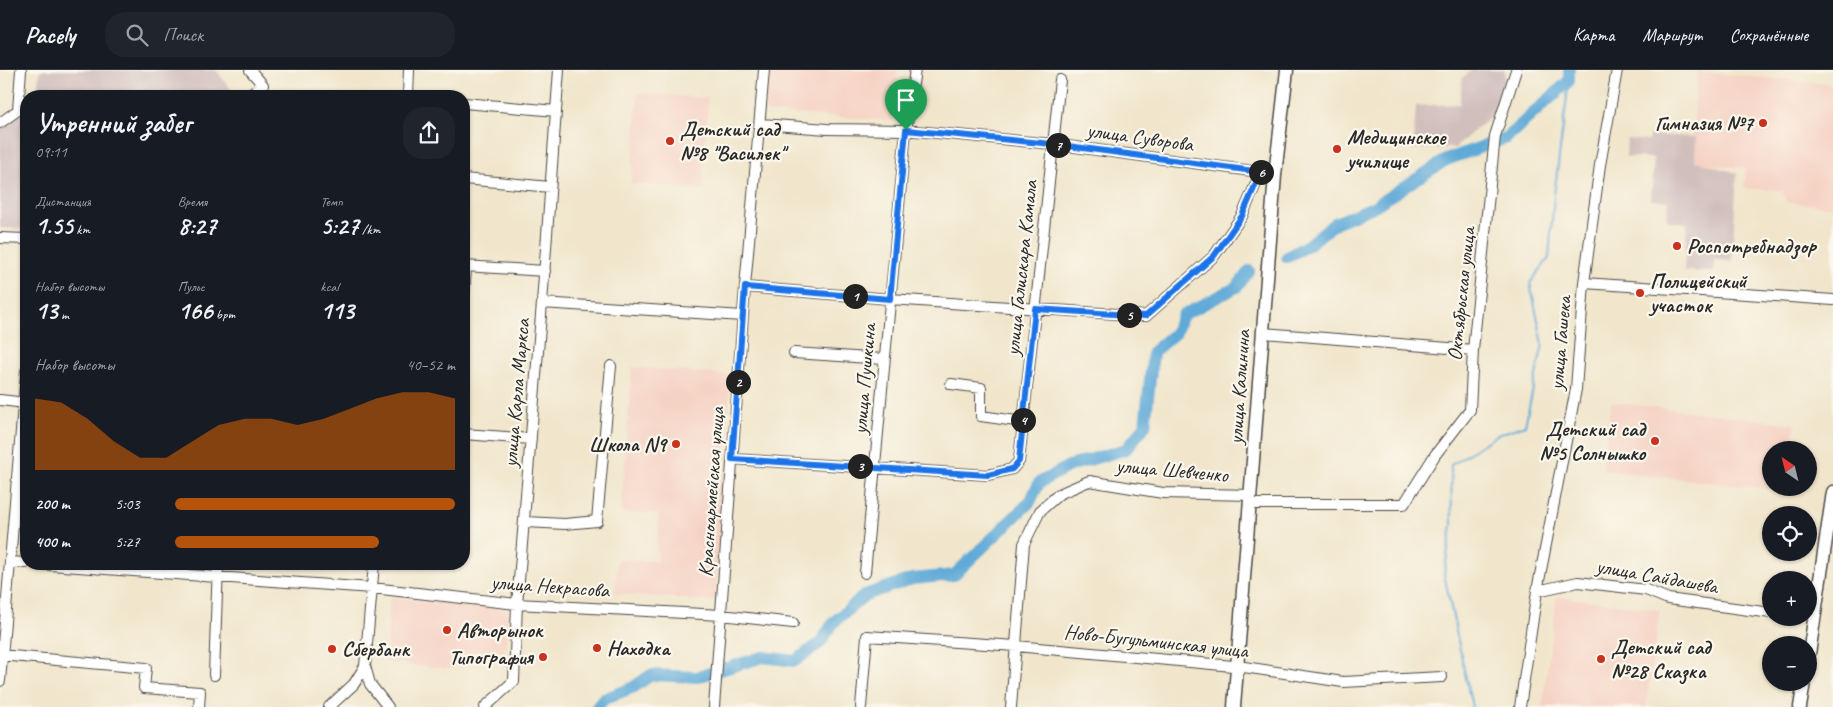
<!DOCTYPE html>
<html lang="ru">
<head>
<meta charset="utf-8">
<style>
  body { margin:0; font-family:Caveat,sans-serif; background:#20242c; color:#f1f3f6; height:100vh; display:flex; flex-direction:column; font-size:19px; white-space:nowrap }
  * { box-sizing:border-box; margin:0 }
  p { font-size:16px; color:#9ea1a6 }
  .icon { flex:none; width:28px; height:28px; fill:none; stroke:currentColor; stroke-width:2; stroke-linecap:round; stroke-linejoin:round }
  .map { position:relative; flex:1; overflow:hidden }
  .drawer { position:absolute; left:20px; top:20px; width:450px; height:480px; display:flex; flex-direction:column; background:#171b24; border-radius:20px; box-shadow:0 1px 4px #0004 }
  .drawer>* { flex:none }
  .needle { width:32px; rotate:325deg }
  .controls { position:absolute; left:1762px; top:371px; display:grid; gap:10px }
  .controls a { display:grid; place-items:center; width:55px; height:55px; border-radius:50%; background:#171b24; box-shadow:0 1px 4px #0004; font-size:25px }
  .pin { position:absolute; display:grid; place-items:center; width:42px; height:42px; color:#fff; margin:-51px -21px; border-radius:50% 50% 50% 0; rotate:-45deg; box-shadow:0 0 5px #0007 }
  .pin .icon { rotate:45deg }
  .km { position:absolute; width:25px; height:25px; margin:-12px; border-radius:50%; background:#222; color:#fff; font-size:14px; line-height:25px; text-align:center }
  .round { display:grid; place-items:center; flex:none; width:52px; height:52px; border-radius:20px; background:#20242c }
  .head { display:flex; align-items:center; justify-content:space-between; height:85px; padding:0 15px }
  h1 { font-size:28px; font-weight:700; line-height:38px }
  .stats { display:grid; grid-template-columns:repeat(3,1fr); gap:8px; height:85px; padding:5px 15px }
  .stats div { display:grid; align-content:center }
  .stats b { font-size:25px; font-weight:700 }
  .stats small { font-size:14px; font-weight:400 }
  .stats p { font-size:14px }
  .chart { height:140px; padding:10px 15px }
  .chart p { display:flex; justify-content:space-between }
  .chart svg { width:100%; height:90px; margin-top:5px; fill:#b45309; opacity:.7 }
  ul { padding:0 15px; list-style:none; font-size:16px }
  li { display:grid; grid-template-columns:80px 60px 1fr; align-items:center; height:38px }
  li i { height:12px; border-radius:6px; background:#b45309 }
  header { display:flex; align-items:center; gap:30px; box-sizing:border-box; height:70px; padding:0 25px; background:#171b24; border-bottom:1px solid #363941 }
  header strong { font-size:24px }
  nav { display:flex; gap:28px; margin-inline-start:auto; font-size:18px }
  .search { width:350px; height:45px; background:#20242c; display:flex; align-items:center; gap:12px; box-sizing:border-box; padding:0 18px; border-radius:20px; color:#9ea1a6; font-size:19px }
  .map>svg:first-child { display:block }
  .built { fill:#f5d2c3 }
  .industrial { fill:#d1bfbd }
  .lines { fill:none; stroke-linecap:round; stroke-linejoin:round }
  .stream { stroke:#60aad8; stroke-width:2 }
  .river { stroke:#60aad8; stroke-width:12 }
  .minor-casing { stroke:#494743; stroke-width:12 }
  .major-casing { stroke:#494743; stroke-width:15 }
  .minor { stroke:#fff; stroke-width:10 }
  .major { stroke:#fff; stroke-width:12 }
  .route-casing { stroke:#fff; stroke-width:10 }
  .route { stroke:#1a73e8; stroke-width:6 }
  .poi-dot { fill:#c8321e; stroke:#fbf7ec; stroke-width:2 }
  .labels { text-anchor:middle; stroke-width:4.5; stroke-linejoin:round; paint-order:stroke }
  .poi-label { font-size:21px; font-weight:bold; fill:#2b2b2b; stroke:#fbf7ec; text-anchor:start }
  .street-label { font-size:21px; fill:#2b2b2b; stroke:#fbf7ec }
</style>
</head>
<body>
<header>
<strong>Pacely</strong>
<div class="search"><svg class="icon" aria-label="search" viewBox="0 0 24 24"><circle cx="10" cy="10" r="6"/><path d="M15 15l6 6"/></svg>Поиск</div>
<nav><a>Карта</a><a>Маршрут</a><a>Сохранённые</a></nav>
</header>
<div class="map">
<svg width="1833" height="637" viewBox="0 0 1833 637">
  <rect width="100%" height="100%" fill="#fbf7ec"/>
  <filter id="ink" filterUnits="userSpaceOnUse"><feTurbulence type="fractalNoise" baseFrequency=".02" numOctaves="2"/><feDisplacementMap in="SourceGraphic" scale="10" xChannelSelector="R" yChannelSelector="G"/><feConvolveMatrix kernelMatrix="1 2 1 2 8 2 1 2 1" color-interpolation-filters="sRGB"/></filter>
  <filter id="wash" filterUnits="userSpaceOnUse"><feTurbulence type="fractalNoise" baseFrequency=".0096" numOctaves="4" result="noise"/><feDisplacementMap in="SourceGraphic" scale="20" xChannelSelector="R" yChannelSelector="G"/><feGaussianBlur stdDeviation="1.12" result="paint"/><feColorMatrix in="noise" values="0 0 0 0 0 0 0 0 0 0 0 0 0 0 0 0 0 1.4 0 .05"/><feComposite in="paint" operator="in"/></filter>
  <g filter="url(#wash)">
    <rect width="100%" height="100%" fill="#f1e6cc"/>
    <path class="built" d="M768 0H898L894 51 765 42Z
      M1698 2 1833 14V137L1786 132 1782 121 1744 118 1746 98 1689 93Z
      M638 23 708 28 702 119 631 114Z
      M632 297 731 305 715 531 615 524 617 489 657 491 659 444 621 443Z
      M1611 332 1795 354 1791 380H1771V418H1787L1786 421 1602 400Z
      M1557 526 1660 540 1646 637H1542Z
      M390 527 508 540 505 582 477 581 448 599 386 592Z"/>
    <path class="industrial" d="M40 0H216L236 26H36Z
      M1472 0H1505L1504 34 1455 78 1413 79 1416 36 1460 34 1462 8Z
      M26 40V159L0 158V57Z
      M1649 65 1696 67 1695 91 1737 103 1732 191 1714 190 1713 202 1684 201 1687 153 1667 151 1668 131 1651 130 1654 88 1626 87 1627 69 1649 71Z"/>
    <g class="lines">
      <path class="stream" d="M1472 637 1444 504 1452 455 1451 395 1497 365 1525 355 1543 274 1530 213 1549 188 1554 125 1569 11"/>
      <path class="river" d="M1287 187 1308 175 1335 153 1373 137 1446 90 1506 68 1569 11V0
        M597 637 604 629 634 617 651 605 697 607 763 587 795 591 820 573 834 552 865 525 912 509 954 505 1030 432 1039 413 1069 396 1126 379 1145 356 1153 282 1175 263 1183 245 1237 217 1249 201"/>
    </g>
  </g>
  <g filter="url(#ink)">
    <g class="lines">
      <defs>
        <path id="minor" d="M249 26 263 15 250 0
          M408 26 409 0
          M464 33 556 41
          M0 53 18 40 21 0
          M761 54 827 59 906 60 1053 74 1267 103
          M464 109 550 117
          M0 168 26 169
          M464 196 545 201
          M1584 213 1833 230
          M745 217 890 229 1146 246 1214 186 1242 146 1261 102
          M464 226 466 196
          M542 233 743 246
          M1263 263 1473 280
          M794 283 884 289
          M951 314 981 318V346L1023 352
          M0 330 26 333
          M464 364 531 369
          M732 389 988 405 1012 399 1019 391 1060 10
          M1250 434H1404L1435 385 1470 340 1473 280 1495 66 1516 0
          M525 452 565 454 597 451 611 296
          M11 492 26 493
          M36 494 372 518 517 534 721 545 793 553
          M374 494 365 596 370 614 388 637
          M865 503 906 60 915 0
          M1537 521 1578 512 1646 520 1668 529 1771 543
          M0 585 146 598 144 618 200 622 199 637
          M214 605 218 494
          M0 611 26 301
          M329 637 354 614 365 596
          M485 637 514 611 517 534 542 233 559 0
          M714 637 745 217 764 0
          M861 637 867 566 1016 576 1244 597 1343 612 1442 607
          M1011 637 1024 474 1040 441 1059 424 1089 411 1163 423 1251 425
          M1520 637 1537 521 1576 319 1584 213 1600 95 1617 0"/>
        <path id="major" d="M1809 584 1833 422
          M1234 637 1275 105 1287 0
          M1800 637 1804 612"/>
      </defs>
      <use href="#minor" class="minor-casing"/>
      <use href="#major" class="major-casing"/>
      <use href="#minor" class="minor"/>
      <use href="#major" class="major"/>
    </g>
  </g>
  <g class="lines" filter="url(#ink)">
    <defs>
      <path id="route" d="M906 60 1053 74 1261 102 1242 146 1214 186 1146 246 1035 239 1019 391 1012 399 988 405 732 389 745 217 890 229Z"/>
    </defs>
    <use href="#route" class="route-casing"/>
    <use href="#route" class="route"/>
  </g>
  <g class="poi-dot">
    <circle cx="1763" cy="53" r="5"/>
    <circle cx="670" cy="71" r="5"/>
    <circle cx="1337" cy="79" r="5"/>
    <circle cx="1677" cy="176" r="5"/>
    <circle cx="1640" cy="223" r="5"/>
    <circle cx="1655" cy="371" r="5"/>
    <circle cx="676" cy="374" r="5"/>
    <circle cx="447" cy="560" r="5"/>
    <circle cx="597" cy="578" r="5"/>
    <circle cx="332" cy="579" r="5"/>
    <circle cx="543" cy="587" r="5"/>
    <circle cx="1601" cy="589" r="5"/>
  </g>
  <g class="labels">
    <g class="poi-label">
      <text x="1753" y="60" text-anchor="end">Гимназия №7</text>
      <text x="680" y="66">Детский сад<tspan x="680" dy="24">№8 "Василек"</tspan></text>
      <text x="1347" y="74">Медицинское<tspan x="1347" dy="24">училище</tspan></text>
      <text x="1687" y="183">Роспотребнадзор</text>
      <text x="1650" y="218">Полицейский<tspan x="1650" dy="24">участок</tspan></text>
      <text x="1645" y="366" text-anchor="end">Детский сад<tspan x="1645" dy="24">№5 Солнышко</tspan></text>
      <text x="666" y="381" text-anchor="end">Школа N9</text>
      <text x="457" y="567">Авторынок</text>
      <text x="1611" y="584">Детский сад<tspan x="1611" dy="24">№28 Сказка</tspan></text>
      <text x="607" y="585">Находка</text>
      <text x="342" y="586">Сбербанк</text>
      <text x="533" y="594" text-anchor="end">Типография</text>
    </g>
    <g class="street-label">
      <text transform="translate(1140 67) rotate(8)" y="7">улица Суворова</text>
      <text transform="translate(1021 198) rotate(-84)" y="7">улица Галискара Камала</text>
      <text transform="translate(1461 224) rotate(-84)" y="7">Октябрьская улица</text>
      <text transform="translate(1560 273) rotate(-85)" y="7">улица Гашека</text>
      <text transform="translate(864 309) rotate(-85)" y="7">улица Пушкина</text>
      <text transform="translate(1239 317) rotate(-86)" y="7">улица Калинина</text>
      <text transform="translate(516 323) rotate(-85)" y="7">улица Карла Маркса</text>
      <text transform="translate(1172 400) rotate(5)" y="7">улица Шевченко</text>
      <text transform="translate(711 422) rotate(-86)" y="7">Красноармейская улица</text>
      <text transform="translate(1657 506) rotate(10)" y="7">улица Сайдашева</text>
      <text transform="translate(550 516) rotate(4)" y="7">улица Некрасова</text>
      <text transform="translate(1156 571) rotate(6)" y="7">Ново-Бугульминская улица</text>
    </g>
  </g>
</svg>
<div class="controls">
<a><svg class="needle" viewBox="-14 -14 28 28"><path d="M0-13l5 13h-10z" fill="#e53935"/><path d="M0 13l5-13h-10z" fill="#9ea1a6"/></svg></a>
<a><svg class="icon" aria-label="locate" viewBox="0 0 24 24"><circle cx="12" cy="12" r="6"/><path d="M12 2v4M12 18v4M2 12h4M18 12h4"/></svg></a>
<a>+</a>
<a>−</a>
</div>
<div class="pin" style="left:906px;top:60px;background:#1e9e55"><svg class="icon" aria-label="arrive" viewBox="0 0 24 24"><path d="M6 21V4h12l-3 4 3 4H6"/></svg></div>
<b class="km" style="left:855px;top:226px">1</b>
<b class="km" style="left:738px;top:312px">2</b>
<b class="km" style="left:860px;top:396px">3</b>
<b class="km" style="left:1023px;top:350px">4</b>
<b class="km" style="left:1129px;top:245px">5</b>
<b class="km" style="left:1261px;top:102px">6</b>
<b class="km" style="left:1058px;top:75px">7</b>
<section class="drawer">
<div class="head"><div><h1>Утренний забег</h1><p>09:11</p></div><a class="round"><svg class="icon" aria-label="share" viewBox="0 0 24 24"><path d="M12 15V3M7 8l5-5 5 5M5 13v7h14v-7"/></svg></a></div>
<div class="stats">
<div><p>Дистанция</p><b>1.55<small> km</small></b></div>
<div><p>Время</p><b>8:27</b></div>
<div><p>Темп</p><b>5:27<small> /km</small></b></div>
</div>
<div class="stats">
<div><p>Набор высоты</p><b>13<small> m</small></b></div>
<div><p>Пульс</p><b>166<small> bpm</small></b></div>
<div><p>kcal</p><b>113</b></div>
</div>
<div class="chart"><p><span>Набор высоты</span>40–52 m</p>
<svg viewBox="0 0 160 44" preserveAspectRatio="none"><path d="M0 44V9L10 11L20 19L30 30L40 38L50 38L60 30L70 22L80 19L90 19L100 22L110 19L120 14L130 9L140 6L150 6L160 9V44z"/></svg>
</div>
<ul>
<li><b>200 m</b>5:03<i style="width:100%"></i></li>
<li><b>400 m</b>5:27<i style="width:73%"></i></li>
</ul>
</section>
</div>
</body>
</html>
